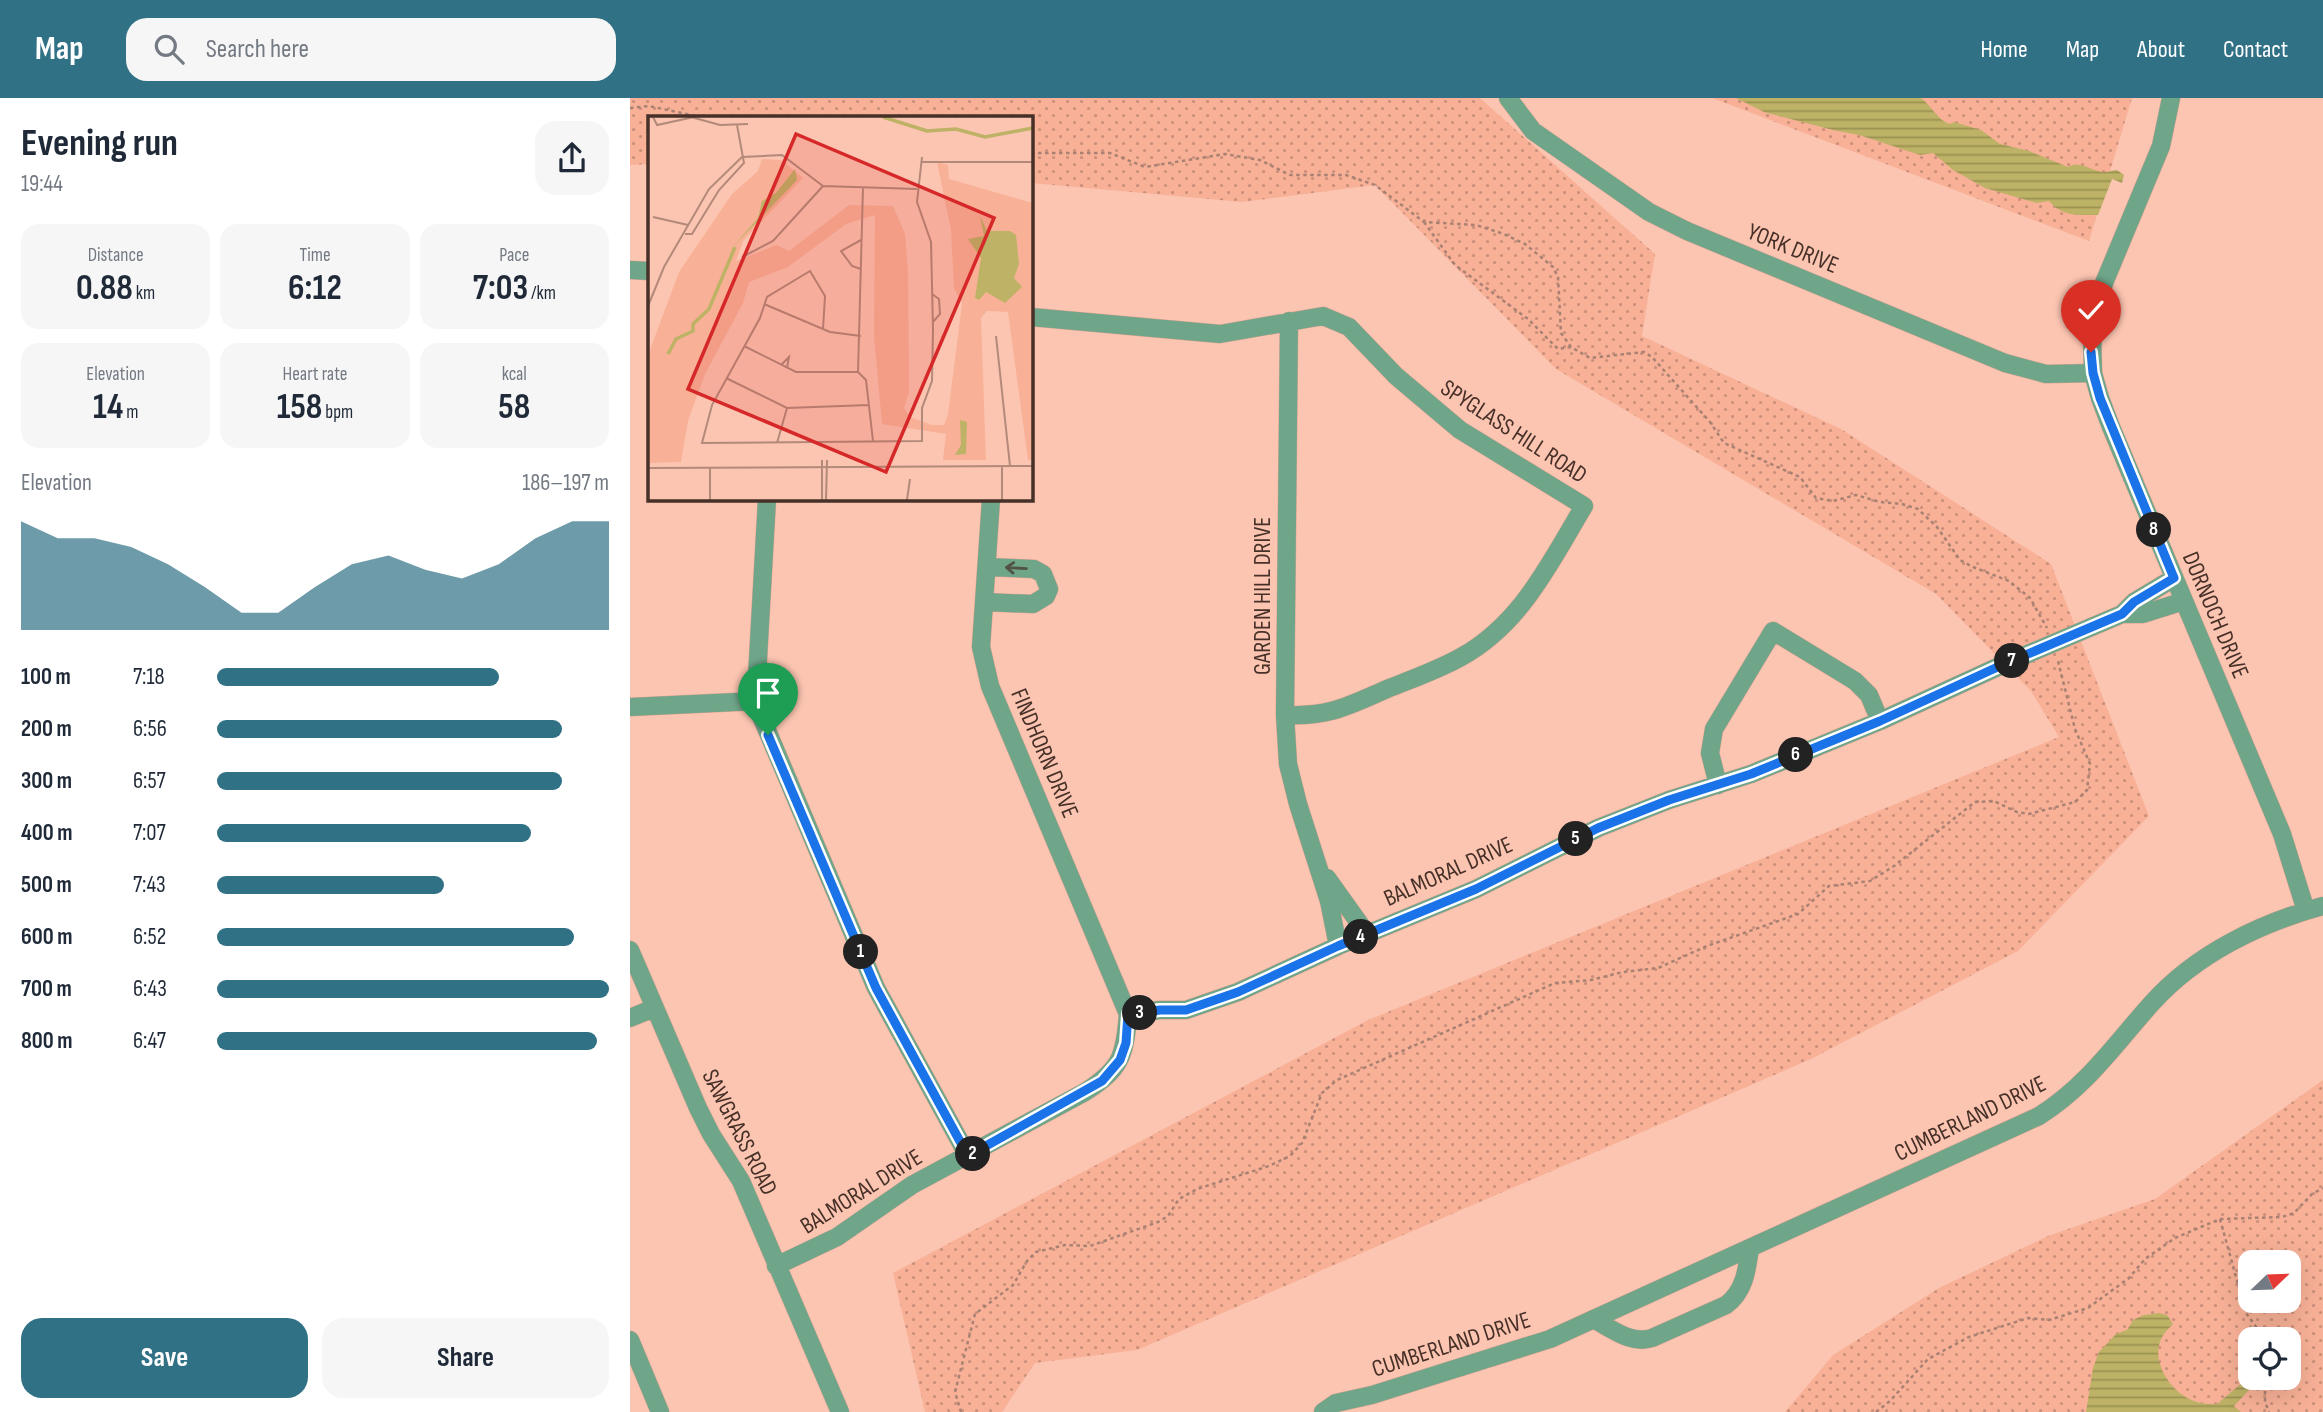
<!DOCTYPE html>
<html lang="en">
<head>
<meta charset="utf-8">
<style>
  body { margin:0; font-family:"Sofia Sans Condensed",sans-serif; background:#f6f6f7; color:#1f2937; height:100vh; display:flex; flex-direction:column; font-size:26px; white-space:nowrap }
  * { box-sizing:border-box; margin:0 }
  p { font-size:23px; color:#747a83 }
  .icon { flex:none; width:38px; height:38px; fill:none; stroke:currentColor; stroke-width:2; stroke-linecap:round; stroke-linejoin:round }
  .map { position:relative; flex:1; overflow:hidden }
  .side { display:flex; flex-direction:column; background:#fff; width:630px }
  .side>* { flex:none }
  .needle { width:46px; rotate:67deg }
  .tools { position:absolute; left:1608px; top:1152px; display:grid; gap:14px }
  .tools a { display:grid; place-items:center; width:63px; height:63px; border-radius:14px; background:#fff; box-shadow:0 7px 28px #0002; font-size:35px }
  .pin { position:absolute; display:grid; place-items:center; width:60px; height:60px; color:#fff; margin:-72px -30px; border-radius:50% 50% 50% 0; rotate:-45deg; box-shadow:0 0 7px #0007 }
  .pin .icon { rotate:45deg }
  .km { position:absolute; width:35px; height:35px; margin:-18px; border-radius:50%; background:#222; color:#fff; font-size:19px; line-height:35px; text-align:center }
  .round { display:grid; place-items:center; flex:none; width:74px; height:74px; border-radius:21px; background:#f6f6f7 }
  .headline { display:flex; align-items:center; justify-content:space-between; height:119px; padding:0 21px }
  h1 { font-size:38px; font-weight:700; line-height:52px }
  .figures { display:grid; grid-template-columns:repeat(3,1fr); gap:10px; height:119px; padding:7px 21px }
  .figures div { display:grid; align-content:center; border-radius:18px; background:#f6f6f7; text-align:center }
  .figures b { font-size:35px; font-weight:700 }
  .figures small { font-size:19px; font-weight:400 }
  .figures p { font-size:19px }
  .chart { height:196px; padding:14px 21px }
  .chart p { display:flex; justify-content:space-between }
  .chart svg { width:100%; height:126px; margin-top:7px; fill:#317185; opacity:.7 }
  .action { display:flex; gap:14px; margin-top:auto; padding:14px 21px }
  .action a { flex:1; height:80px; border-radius:21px; background:#317185; color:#fff; font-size:28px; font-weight:700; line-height:80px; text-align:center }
  .action a+a { background:#f6f6f7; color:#1f2937 }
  ul { padding:0 21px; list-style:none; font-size:23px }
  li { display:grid; grid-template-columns:112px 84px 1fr; align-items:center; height:52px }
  li i { height:18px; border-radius:9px; background:#317185 }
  header { display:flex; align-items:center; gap:42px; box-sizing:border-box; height:98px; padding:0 35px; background:#317185; color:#fff }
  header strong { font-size:33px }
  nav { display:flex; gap:38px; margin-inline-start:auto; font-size:24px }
  .search { width:490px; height:63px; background:#f6f6f7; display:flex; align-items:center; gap:18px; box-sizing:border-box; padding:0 24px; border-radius:21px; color:#747a83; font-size:26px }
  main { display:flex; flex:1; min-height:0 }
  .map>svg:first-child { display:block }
  .green { fill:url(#green-dots); fill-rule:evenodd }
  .water { fill:url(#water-rules) }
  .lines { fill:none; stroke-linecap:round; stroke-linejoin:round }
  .minor-casing { stroke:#d4a493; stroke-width:19 }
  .tertiary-casing { stroke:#d4a493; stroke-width:19 }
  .path { stroke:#a98173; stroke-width:2.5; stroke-dasharray:3.5 3.5; stroke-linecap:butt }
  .minor { stroke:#6fa589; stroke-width:18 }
  .tertiary { stroke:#6fa589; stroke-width:18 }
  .oneway { stroke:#525345 }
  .route-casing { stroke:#fff; stroke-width:14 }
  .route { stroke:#1a73e8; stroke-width:9 }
  .labels { text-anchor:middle; stroke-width:5; stroke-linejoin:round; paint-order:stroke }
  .street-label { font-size:24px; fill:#463028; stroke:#fcc5b1 }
  .inset-river { fill:none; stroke:#bdb265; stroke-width:3.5 }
  .inset-road { fill:none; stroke:#b3897a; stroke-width:2 }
  .view { fill:#d62828; fill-opacity:0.15; stroke:#d62828; stroke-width:3.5 }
  .inset-edge { fill:none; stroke:#463028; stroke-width:3.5 }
</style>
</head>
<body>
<header>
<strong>Map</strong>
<div class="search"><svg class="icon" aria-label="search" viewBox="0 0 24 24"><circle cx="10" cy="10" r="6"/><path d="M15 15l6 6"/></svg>Search here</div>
<nav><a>Home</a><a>Map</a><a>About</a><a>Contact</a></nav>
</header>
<main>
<section class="side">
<div class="headline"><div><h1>Evening run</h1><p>19:44</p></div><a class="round"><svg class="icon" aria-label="share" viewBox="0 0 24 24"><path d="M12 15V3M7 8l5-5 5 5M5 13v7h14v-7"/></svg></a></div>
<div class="figures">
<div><p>Distance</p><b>0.88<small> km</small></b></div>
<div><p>Time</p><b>6:12</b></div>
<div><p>Pace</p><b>7:03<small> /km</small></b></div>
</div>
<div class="figures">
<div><p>Elevation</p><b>14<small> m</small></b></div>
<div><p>Heart rate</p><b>158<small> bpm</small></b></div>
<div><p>kcal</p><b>58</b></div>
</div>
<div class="chart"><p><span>Elevation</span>186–197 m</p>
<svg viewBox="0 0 160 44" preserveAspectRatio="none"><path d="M0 44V6L10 12L20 12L30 15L40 21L50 29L60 38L70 38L80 29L90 21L100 18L110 23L120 26L130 21L140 12L150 6L160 6V44z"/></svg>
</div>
<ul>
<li><b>100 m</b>7:18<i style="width:72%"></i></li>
<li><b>200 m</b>6:56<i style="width:88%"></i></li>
<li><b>300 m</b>6:57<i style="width:88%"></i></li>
<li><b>400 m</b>7:07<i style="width:80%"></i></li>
<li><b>500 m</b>7:43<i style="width:58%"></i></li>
<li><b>600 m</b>6:52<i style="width:91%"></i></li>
<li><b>700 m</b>6:43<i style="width:100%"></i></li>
<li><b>800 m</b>6:47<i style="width:97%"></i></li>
</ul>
<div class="action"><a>Save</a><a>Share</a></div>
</section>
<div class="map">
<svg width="1693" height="1314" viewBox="0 0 1693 1314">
  <defs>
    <pattern id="green-dots" width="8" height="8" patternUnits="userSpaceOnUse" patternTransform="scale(1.75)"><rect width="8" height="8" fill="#f8b197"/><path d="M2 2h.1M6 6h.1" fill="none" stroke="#cb907b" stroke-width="1.8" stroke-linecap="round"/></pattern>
    <pattern id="water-rules" width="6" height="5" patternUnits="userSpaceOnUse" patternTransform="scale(1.75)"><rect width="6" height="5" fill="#bdb265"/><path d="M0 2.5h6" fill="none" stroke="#9b9153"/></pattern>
  </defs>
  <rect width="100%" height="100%" fill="#fcc5b1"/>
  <path class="green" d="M0 0H850L1025 156 1012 238 1211 331 1421 466 1519 718 1388 853 1181 961 507 1252 405 1265 372 1314H295L263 1175 738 922 1429 639 1401 593 1306 496 926 271 745 87 612 104 401 85V19H19V66L0 67Z
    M1082 0H1502L1459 143Z
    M1693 982V1314H1155L1203 1257 1309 1190 1418 1138 1525 1101ZM1620 1164H1659V1202H1620ZM1620 1241H1659V1279H1620Z"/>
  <path class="water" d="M1106 0H1291C1301 7 1308 23 1320 26L1324 24 1351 32 1370 46 1399 53 1438 69C1452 62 1461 74 1475 74 1479 74 1483 72 1487 72L1494 77 1492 85 1482 81 1468 117C1448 117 1432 119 1419 103L1407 105 1355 90 1323 72 1303 55 1290 57 1229 37 1203 32 1134 14Z
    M1529 1215 1537 1217 1543 1226C1538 1231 1532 1237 1530 1244 1522 1267 1543 1296 1564 1303 1571 1306 1580 1306 1587 1306L1620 1278 1631 1279 1604 1308 1611 1314H1456L1463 1270 1469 1254 1486 1236 1497 1232 1503 1222 1514 1217Z"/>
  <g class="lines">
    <defs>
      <path id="minor" d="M878 0 903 33 1019 114 1057 133 1375 265 1416 276 1463 275
        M1541 0 1531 48 1474 185 1462 233 1463 275 1470 300 1481 329 1652 736 1676 813
        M0 172 19 173
        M401 219 590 236 693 218 719 229 766 278 830 332 954 408C920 465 891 526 831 559 808 572 782 581 757 591 718 608 699 619 655 617
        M659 223 655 617 658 666 668 706 699 803 708 848
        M137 401 127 579V603L131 618 246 890 338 1058
        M361 401 351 549 360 588 498 916
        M354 504 403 506 416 498 419 491 413 476 404 471 357 469
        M1492 516 1504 504 1544 480
        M0 609 127 603
        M1088 687 1080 655 1084 631 1143 533 1225 583 1239 597 1250 623
        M697 780 737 836
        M0 852 68 1010 81 1036 111 1083 210 1314
        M0 920 24 910
        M146 1168 207 1139 282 1087 455 994C491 971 495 958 498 916L530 912H556L608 894 708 848 846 791 968 730 1039 702 1121 676 1250 623 1372 567 1492 516H1513L1554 503
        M963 1221C981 1230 1001 1247 1022 1240L1096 1207C1115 1193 1117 1171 1120 1150
        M693 1314 706 1305 742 1297 920 1241 1409 1018C1457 988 1485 946 1522 905 1566 856 1630 825 1693 808"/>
      <path id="tertiary" d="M0 1242 30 1314"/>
    </defs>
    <use href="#minor" class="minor-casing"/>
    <use href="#tertiary" class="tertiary-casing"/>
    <path class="path" d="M0 10 19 8 70 19
      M401 55H480L515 69 595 56 630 62 660 77H716L745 87 794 124 846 127 874 136 895 146 923 169 928 179 931 235 941 249 960 260 1014 254 1022 259 1080 324 1094 345 1170 379 1186 400 1203 403 1226 397 1250 404 1272 406 1288 411 1307 429 1330 462 1343 469 1379 483 1400 500 1417 530
      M794 124 825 167 898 221 928 251 941 249
      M1590 1121 1616 1215 1635 1241
      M1635 1279V1304L1639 1314
      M331 1314 325 1294 345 1216 383 1187 397 1163 406 1154 435 1147 460 1148 528 1124 538 1118 549 1101 567 1091 639 1068 660 1058 672 1045 692 995 707 982 925 885 961 882 993 874 1028 870 1077 848 1168 816 1199 788 1240 783 1264 768 1345 704 1364 703 1387 714 1399 716 1445 704 1457 692 1460 666 1445 631 1428 563
      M1246 1314 1260 1303 1298 1261 1339 1239 1398 1220 1419 1222 1458 1210 1499 1180 1515 1161 1545 1140 1590 1121 1652 1119 1664 1115 1682 1096 1693 1090"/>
    <use href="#minor" class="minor"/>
    <use href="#tertiary" class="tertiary"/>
  </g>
  <defs><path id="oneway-shaft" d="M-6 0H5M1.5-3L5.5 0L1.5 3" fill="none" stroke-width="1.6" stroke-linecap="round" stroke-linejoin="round" transform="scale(1.75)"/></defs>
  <use class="oneway" href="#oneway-shaft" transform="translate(386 470) rotate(-177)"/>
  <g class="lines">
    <defs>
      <path id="route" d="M138 637 246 890 338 1058 472 983 490 962 496 945 498 916 530 912H556L608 894 708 848 846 791 968 730 1039 702 1121 676 1250 623 1372 567 1492 516 1504 504 1544 480 1470 300 1463 275 1461 254"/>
    </defs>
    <use href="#route" class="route-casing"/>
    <use href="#route" class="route"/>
  </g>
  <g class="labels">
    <g class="street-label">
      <text transform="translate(1163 150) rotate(22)" y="8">YORK DRIVE</text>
      <text transform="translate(884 333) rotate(33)" y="8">SPYGLASS HILL ROAD</text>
      <text transform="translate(632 498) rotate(-90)" y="8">GARDEN HILL DRIVE</text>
      <text transform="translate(1586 517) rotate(67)" y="8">DORNOCH DRIVE</text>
      <text transform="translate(415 655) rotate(67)" y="8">FINDHORN DRIVE</text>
      <text transform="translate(818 773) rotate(-24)" y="8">BALMORAL DRIVE</text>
      <text transform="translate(1340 1020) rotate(-26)" y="8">CUMBERLAND DRIVE</text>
      <text transform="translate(110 1034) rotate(63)" y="8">SAWGRASS ROAD</text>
      <text transform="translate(231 1093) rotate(-32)" y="8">BALMORAL DRIVE</text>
      <text transform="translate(821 1246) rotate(-18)" y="8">CUMBERLAND DRIVE</text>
    </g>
  </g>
  <g transform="translate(18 18)">
    <rect width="385" height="385" fill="#fcc5b1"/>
    <path d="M114 43 133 44 155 62 95 125 88 145 129 129 141 135 201 89 245 90 257 118 260 156 261 276 256 292 262 301 284 309H296L300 298 314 188 306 172 303 114 289 46 300 49 301 63 385 87V344H380L360 196 339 195 333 202 338 344H295L298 318 234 308 226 220 227 99 198 108 140 151 101 166 95 187 57 258 40 305 33 346 0 347V239L31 156 84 78 110 55Z" fill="#f8b197"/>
    <path d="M147 53 149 64 84 132 110 102 114 85 128 77ZM332 100 339 115H362L368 119 371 148 366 162 374 171 357 187 338 176 331 184 327 182 333 142 320 123 336 120ZM312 304 319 306 318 338 307 339 313 329Z" fill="#bdb265"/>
    <path class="inset-river" d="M235 1 279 15 308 13 337 21 385 12M20 238 28 223 45 215V208L61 193 87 131"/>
    <path class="inset-road" d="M5 1 9 9 46 1M43 1 72 9 100 8M273 46H385M215 71 210 256 218 264 225 325M5 101 40 109M37 118H44L71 74 96 47 89 9M94 141 125 125 175 70M213 153 204 150 193 135 213 124M284 178 291 183 292 198 285 206M116 188 182 216 213 220M0 190 16 151 61 73 94 41 134 39 175 70 269 73M175 213 177 180 162 155 119 181 112 202 64 289 54 327 274 325V292L284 265 285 213 283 126 269 86 274 41M348 220 362 350M96 230 148 256H210M133 249 141 241 139 252M78 262 139 292 221 289M129 327 139 292M174 344V384M0 352 385 350M62 384V352M178 384 179 344M259 384 262 363M354 384V350"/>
    <path class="view" d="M148 18 346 102 238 356 40 273Z"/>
    <rect width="385" height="385" class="inset-edge"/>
  </g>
</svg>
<div class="tools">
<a><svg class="needle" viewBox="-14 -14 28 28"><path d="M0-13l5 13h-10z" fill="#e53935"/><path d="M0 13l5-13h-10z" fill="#747a83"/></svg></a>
<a><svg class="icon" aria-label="locate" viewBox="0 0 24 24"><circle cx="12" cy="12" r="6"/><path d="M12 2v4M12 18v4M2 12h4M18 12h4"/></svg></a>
</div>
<div class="pin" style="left:138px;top:637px;background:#1e9e55"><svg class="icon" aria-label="arrive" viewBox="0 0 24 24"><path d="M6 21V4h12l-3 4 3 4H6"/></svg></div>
<div class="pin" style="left:1461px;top:254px;background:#d93025"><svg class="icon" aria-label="check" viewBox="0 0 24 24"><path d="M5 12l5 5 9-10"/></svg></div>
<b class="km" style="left:231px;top:854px">1</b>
<b class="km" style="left:343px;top:1056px">2</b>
<b class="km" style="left:510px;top:915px">3</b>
<b class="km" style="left:731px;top:839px">4</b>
<b class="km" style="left:946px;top:741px">5</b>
<b class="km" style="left:1166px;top:657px">6</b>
<b class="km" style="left:1382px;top:563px">7</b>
<b class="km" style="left:1524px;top:432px">8</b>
</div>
</main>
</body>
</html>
